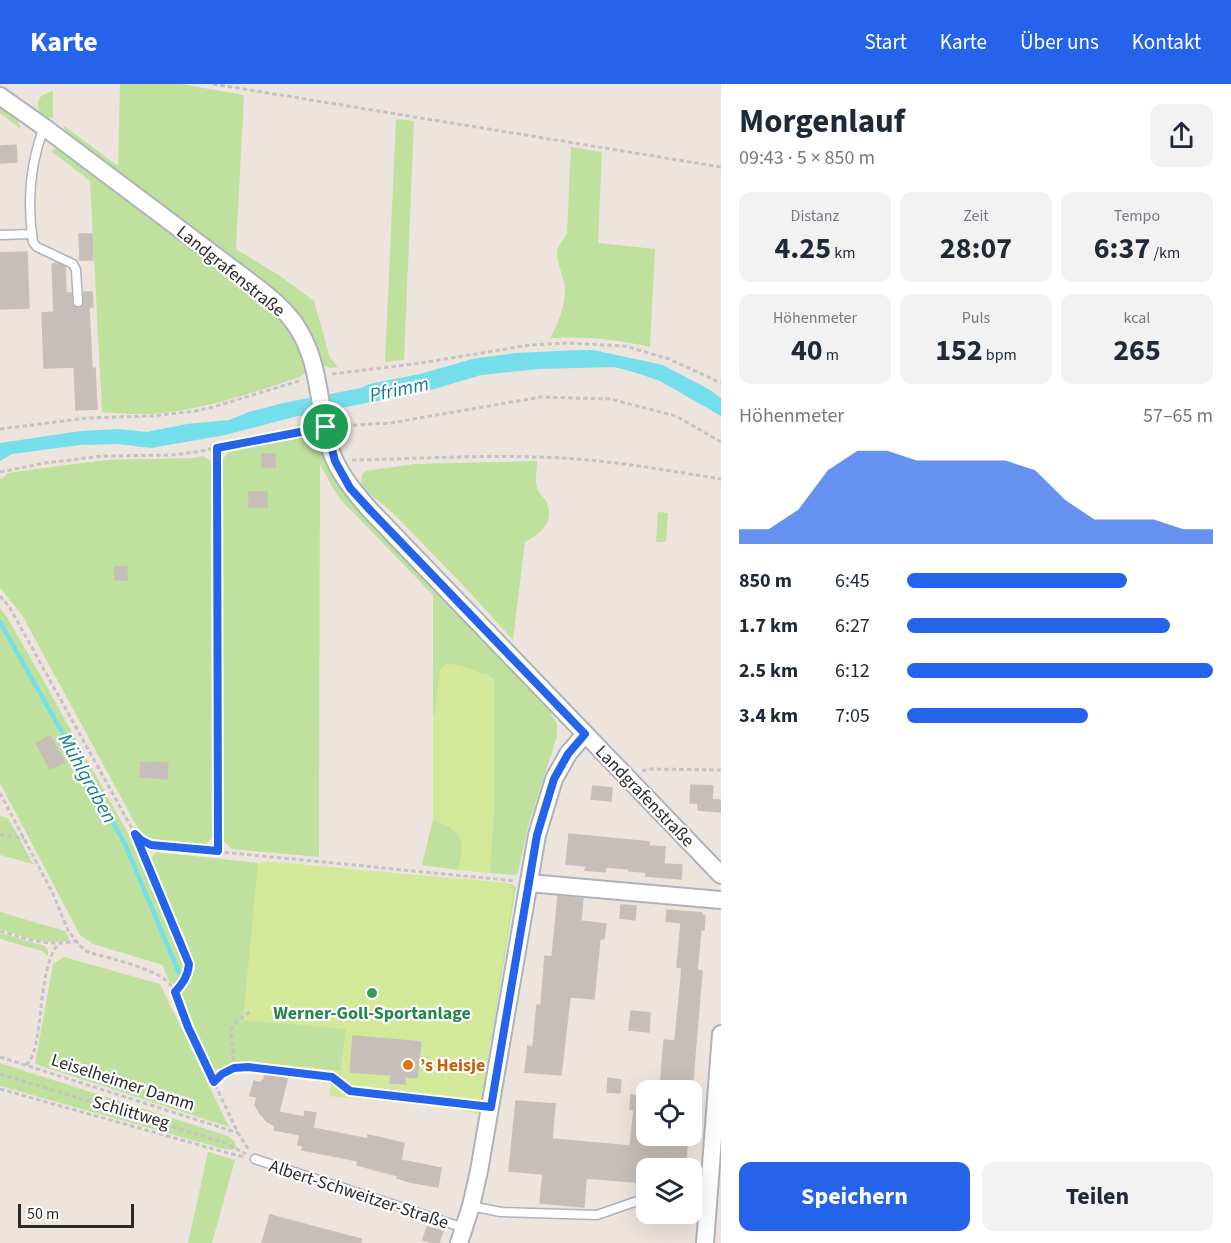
<!DOCTYPE html>
<html lang="de">
<head>
<meta charset="utf-8">
<style>
  body { margin:0; font-family:"Source Sans 3",sans-serif; background:#f2f2f3; color:#1f2937; height:100vh; display:flex; flex-direction:column; font-size:22px; white-space:nowrap }
  * { box-sizing:border-box; margin:0 }
  p { font-size:20px; color:#747a83 }
  .icon { flex:none; width:33px; height:33px; fill:none; stroke:currentColor; stroke-width:2; stroke-linecap:round; stroke-linejoin:round }
  .map { position:relative; flex:1; overflow:hidden }
  .drawer { display:flex; flex-direction:column; background:#fff; width:510px }
  .drawer>* { flex:none }
  .tools { position:absolute; left:636px; top:996px; display:grid; gap:12px }
  .tools a { display:grid; place-items:center; width:66px; height:66px; border-radius:12px; background:#fff; box-shadow:0 6px 24px #0002; font-size:30px }
  .scale { position:absolute; left:18px; bottom:15px; width:116px; box-sizing:border-box; padding-left:6px; border:3px solid #2b2b2b; border-top:0; font-size:16px; line-height:21px; white-space:nowrap; color:#2b2b2b; -webkit-text-stroke:4px #fff; paint-order:stroke }
  .pin { position:absolute; display:grid; place-items:center; width:51px; height:51px; color:#fff; margin:-26px; border:3px solid #fff; border-radius:50%; box-shadow:0 2px 6px #0007 }
  .round { display:grid; place-items:center; flex:none; width:63px; height:63px; border-radius:12px; background:#f2f2f3 }
  .summary { display:flex; align-items:center; justify-content:space-between; height:102px; padding:0 18px }
  h1 { font-size:33px; font-weight:700; line-height:45px }
  .figures { display:grid; grid-template-columns:repeat(3,1fr); gap:9px; height:102px; padding:6px 18px }
  .figures div { display:grid; align-content:center; border-radius:12px; background:#f2f2f3; text-align:center }
  .figures b { font-size:30px; font-weight:700 }
  .figures small { font-size:16px; font-weight:400 }
  .figures p { font-size:16px }
  .chart { height:168px; padding:12px 18px }
  .chart p { display:flex; justify-content:space-between }
  .chart svg { width:100%; height:108px; margin-top:6px; fill:#2563eb; opacity:.7 }
  .primary-button { display:flex; gap:12px; margin-top:auto; padding:12px 18px }
  .primary-button a { flex:1; height:69px; border-radius:12px; background:#2563eb; color:#fff; font-size:24px; font-weight:700; line-height:69px; text-align:center }
  .primary-button a+a { background:#f2f2f3; color:#1f2937 }
  ul { padding:0 18px; list-style:none; font-size:20px }
  li { display:grid; grid-template-columns:96px 72px 1fr; align-items:center; height:45px }
  li i { height:15px; border-radius:8px; background:#2563eb }
  header { display:flex; align-items:center; gap:36px; box-sizing:border-box; height:84px; padding:0 30px; background:#2563eb; color:#fff }
  header strong { font-size:28px }
  nav { display:flex; gap:33px; margin-inline-start:auto; font-size:21px }
  main { display:flex; flex:1; min-height:0 }
  .map>svg:first-child { display:block }
  .green { fill:#bfe19d }
  .pitch { fill:#d3e899 }
  .water { fill:#75deeb }
  .lines { fill:none; stroke-linecap:round; stroke-linejoin:round }
  .stream { stroke:#75deeb; stroke-width:4.5 }
  .building { fill:#c5beba; stroke:#c8c0b8; stroke-width:1.5 }
  .lane-casing { stroke:#aeb3bb; stroke-width:11 }
  .street-casing { stroke:#aeb3bb; stroke-width:20 }
  .path { stroke:#c4c4c4; stroke-width:3; stroke-dasharray:4.5 3; stroke-linecap:butt }
  .lane { stroke:#fff; stroke-width:8 }
  .street { stroke:#fff; stroke-width:16 }
  .route-casing { stroke:#fff; stroke-width:12 }
  .route { stroke:#2563eb; stroke-width:8 }
  .leisure-dot { fill:#2e9e5b; stroke:#fff; stroke-width:2 }
  .food-dot { fill:#e8710a; stroke:#fff; stroke-width:2 }
  .labels { text-anchor:middle; stroke-width:4.5; stroke-linejoin:round; paint-order:stroke }
  .street-label { font-size:18px; fill:#2b2b2b; stroke:#fff }
  .leisure-label { font-size:18px; font-weight:bold; fill:#27864d; stroke:#fff }
  .food-label { font-size:18px; font-weight:bold; fill:#c56008; stroke:#fff; text-anchor:start }
  .water-label { font-size:20px; font-style:italic; fill:#127f99; stroke:#fff }
</style>
</head>
<body>
<header>
<strong>Karte</strong>
<nav><a>Start</a><a>Karte</a><a>Über uns</a><a>Kontakt</a></nav>
</header>
<main>
<div class="map">
<svg width="721" height="1159" viewBox="0 0 721 1159">
  <rect width="100%" height="100%" fill="#ede4de"/>
  <path class="green" d="M120 0H181L244 11 236 165 280 192 314 217 330 274 338 283C319 286 320 275 314 261L66 48 63 41 118 82Z
    M53 7V34C40 34 33 21 42 11Z
    M0 21 17 35 21 45 0 29Z
    M396 35 414 37 404 276 385 278Z
    M571 63 602 68 598 159 655 165 650 263C617 255 584 252 550 254 559 238 565 222 565 204 564 191 553 174 559 162 561 157 565 154 567 149Z
    M57 65H61L264 217 290 245 300 264 307 284 304 290 300 293C256 308 209 324 162 329 143 332 122 329 102 328L90 97 51 67Z
    M309 351 320 354 331 384 553 628 551 630 557 640V652L528 742 518 789 516 791 490 789 494 720V596L485 590 433 631V511L340 415 329 397 320 380 319 773 232 765 221 755V378L229 367Z
    M203 372 213 379V753L203 762 154 758 141 750 22 531 0 504V395L3 394 8 389 58 382 106 376 194 374Z
    M537 377C537 385 534 398 538 405 539 410 544 413 546 417 556 438 541 449 525 458L513 556 463 501 392 428 364 405 361 398 362 390 366 387 414 380Z
    M658 428 668 429 666 458H656Z
    M0 524 7 533 47 603 130 753 185 876C186 883 186 908 172 899 167 896 165 887 163 881L93 860 80 851 0 699Z
    M0 732 8 734 33 780 0 771Z
    M433 735C462 747 467 755 458 786L422 781Z
    M156 768 258 779 269 778 512 800 516 803 491 957 266 938 346 945 341 987 262 979 239 978 226 984 216 992C209 976 179 924 180 909 181 900 188 892 195 885L150 775Z
    M0 828 65 847 69 855 68 857C44 861 22 852 0 845Z
    M0 849 45 862 48 866V872L42 867 0 855Z
    M64 873 160 900 229 1043 35 980 53 880Z
    M0 979 228 1052 235 1058 236 1065 232 1066 224 1065 0 1002Z
    M208 1068 235 1076 212 1159H188Z"/>
  <path class="pitch" d="M446 580C462 580 480 588 494 596V720L490 789 458 786C467 755 462 747 433 735V631L435 629 440 585Z
    M273 778 507 799 514 806 479 1030 452 1024 329 1012 333 986 341 987 346 945 243 936 258 779Z"/>
  <path class="water" d="M580 266H593L663 281 710 306 721 314V332L660 297 637 289 614 283 539 285 481 291 424 308 294 333 225 351 151 364 118 360 80 361 12 370 0 377V359L81 347 117 345 147 348 187 340 229 336 249 328 283 319 361 304 369 300 420 290 472 275 515 269Z"/>
  <g class="lines">
    <path class="stream" d="M0 538 125 760 179 889"/>
  </g>
  <path class="building" d="M16 61 17 78 0 79V62Z
    M79 150H92L93 176H80Z
    M27 168 29 224 0 225V169Z
    M57 179 65 183 66 209H71L72 219 75 223 79 224 83 221 84 208H92L93 223H89L92 285 95 284 97 325 76 326 74 283 44 284 42 229 54 228 52 180Z
    M262 370H275V383H262Z
    M249 408H267V423H249Z
    M115 483H127V496H115Z
    M50 652 65 678 50 685 36 659Z
    M141 678 168 679 167 695 140 693Z
    M691 701 713 702 712 716H721V728L698 726V719H690Z
    M593 702 612 704 611 717 591 715Z
    M569 750 649 758V762L665 763 664 780 682 781 681 795 646 792V788L629 787V785L606 783 605 788 585 786 586 782 566 780Z
    M558 812 583 815 581 837 606 840 604 855H600L594 915 570 913 561 991 525 988 528 962 533 963 537 921H541L545 872 552 873Z
    M621 821 636 822 635 836 620 834Z
    M667 826 702 829V831L705 832 704 846H701L697 886 702 887 692 1006H660L664 956 675 957 682 884 677 883 681 839 666 837Z
    M631 927 650 929 649 948 629 946Z
    M353 952 421 958 417 994 405 993V1000L390 999 391 991 350 988Z
    M265 989 288 992 279 1028 304 1033 305 1027 316 1029 313 1044 368 1055V1051L404 1059 401 1076 441 1084 438 1103 410 1098 397 1094 398 1092 357 1081 358 1077 302 1066 303 1062 298 1061 300 1051 274 1046 275 1042 266 1037 263 1032 261 1031 255 1021 257 1013 250 1012 254 997 261 999 262 996H264Z
    M608 994 621 996 620 1009 607 1008Z
    M631 1011 646 1013V1052H688L685 1084H646V1099L586 1094 584 1123 540 1119 543 1090 509 1087 516 1017 555 1020 552 1055 630 1062 634 1026 630 1025Z
    M270 1131 361 1155V1159H262Z
    M427 1143 443 1147 439 1159H433L423 1156Z"/>
  <g class="lines">
    <defs>
      <path id="lane" d="M44 43C30 80 27 119 33 158L37 163 73 180 76 186 78 218
        M0 151 31 150
        M332 993 350 1007 491 1023
        M255 1075 464 1144
        M692 1112 708 1113
        M471 1122 501 1128 597 1131 646 1114"/>
      <path id="street" d="M0 12 44 43 245 194C265 209 288 226 300 248 324 289 317 337 335 377 344 396 357 411 370 426L721 791
        M529 799 721 816
        M459 1159 471 1122 479 1087 537 751 554 695 568 670 585 650
        M705 1159 721 950"/>
    </defs>
    <use href="#lane" class="lane-casing"/>
    <use href="#street" class="street-casing"/>
    <path class="path" d="M213 0 721 83
      M332 290 421 279 530 261 568 259 625 262 669 275 721 299
      M338 342 390 339 541 313 610 315 676 332 721 358
      M0 345 87 334 152 332 195 327 213 323 302 296
      M217 365V767
      M352 376C413 375 474 371 535 373 598 374 659 385 721 395
      M0 388 45 379 103 372 173 371 195 368 311 346
      M0 512 10 524 135 750 141 756 151 761 515 797
      M642 687 651 685 721 686
      M0 709 52 808 68 846 76 857 84 866 91 869C111 875 161 885 172 903 179 914 183 930 188 943L238 1049 249 1066
      M0 751 24 754
      M137 753 189 880C188 892 183 899 175 908
      M0 847C27 855 48 863 76 857
      M0 973 238 1049
      M26 981C45 966 36 887 58 860
      M234 984 231 946 237 937 251 927
      M0 990 226 1059 246 1070
      M214 997C222 990 229 984 240 983L321 992
      M0 1005 224 1068 245 1073"/>
    <use href="#lane" class="lane"/>
    <use href="#street" class="street"/>
  </g>
  <g class="lines">
    <defs>
      <path id="route" d="M326 343 335 377 350 404 370 426 585 650 568 670 554 695 537 751 491 1023 350 1007 332 993 248 983 234 984 222 990 214 998 188 943 175 908C183 899 188 892 189 880L135 750 141 756 151 761 218 767 217 364Z"/>
    </defs>
    <use href="#route" class="route-casing"/>
    <use href="#route" class="route"/>
  </g>
  <circle class="leisure-dot" cx="372" cy="909" r="6"/>
  <circle class="food-dot" cx="408" cy="981" r="6"/>
  <g class="labels">
    <g class="street-label">
      <text transform="translate(231 187) rotate(39)" y="6">Landgrafenstraße</text>
      <text transform="translate(645 712) rotate(46)" y="6">Landgrafenstraße</text>
      <text transform="translate(123 998) rotate(18)" y="6">Leiselheimer Damm</text>
      <text transform="translate(131 1028) rotate(16)" y="6">Schlittweg</text>
      <text transform="translate(359 1110) rotate(18)" y="6">Albert-Schweitzer-Straße</text>
    </g>
    <g class="leisure-label">
      <text x="372" y="935">Werner-Goll-Sportanlage</text>
    </g>
    <g class="food-label">
      <text x="420" y="987">’s Heisje</text>
    </g>
    <g class="water-label">
      <text transform="translate(399 305) rotate(-12)" y="7">Pfrimm</text>
      <text transform="translate(88 694) rotate(61)" y="7">Mühlgraben</text>
    </g>
  </g>
</svg>
<div class="tools">
<a><svg class="icon" aria-label="locate" viewBox="0 0 24 24"><circle cx="12" cy="12" r="6"/><path d="M12 2v4M12 18v4M2 12h4M18 12h4"/></svg></a>
<a><svg class="icon" aria-label="layers" viewBox="0 0 24 24"><path d="M12 4l9 5-9 5-9-5zM3 14l9 5 9-5"/></svg></a>
</div>
<div class="scale">50 m</div>
<div class="pin" style="left:326px;top:343px;background:#1e9e55"><svg class="icon" aria-label="arrive" viewBox="0 0 24 24"><path d="M6 21V4h12l-3 4 3 4H6"/></svg></div>
</div>
<section class="drawer">
<div class="summary"><div><h1>Morgenlauf</h1><p>09:43 · 5 × 850 m</p></div><a class="round"><svg class="icon" aria-label="share" viewBox="0 0 24 24"><path d="M12 15V3M7 8l5-5 5 5M5 13v7h14v-7"/></svg></a></div>
<div class="figures">
<div><p>Distanz</p><b>4.25<small> km</small></b></div>
<div><p>Zeit</p><b>28:07</b></div>
<div><p>Tempo</p><b>6:37<small> /km</small></b></div>
</div>
<div class="figures">
<div><p>Höhenmeter</p><b>40<small> m</small></b></div>
<div><p>Puls</p><b>152<small> bpm</small></b></div>
<div><p>kcal</p><b>265</b></div>
</div>
<div class="chart"><p><span>Höhenmeter</span>57–65 m</p>
<svg viewBox="0 0 160 44" preserveAspectRatio="none"><path d="M0 44V38L10 38L20 30L30 14L40 6L50 6L60 10L70 10L80 10L90 10L100 14L110 26L120 34L130 34L140 34L150 38L160 38V44z"/></svg>
</div>
<ul>
<li><b>850 m</b>6:45<i style="width:72%"></i></li>
<li><b>1.7 km</b>6:27<i style="width:86%"></i></li>
<li><b>2.5 km</b>6:12<i style="width:100%"></i></li>
<li><b>3.4 km</b>7:05<i style="width:59%"></i></li>
</ul>
<div class="primary-button"><a>Speichern</a><a>Teilen</a></div>
</section>
</main>
</body>
</html>
